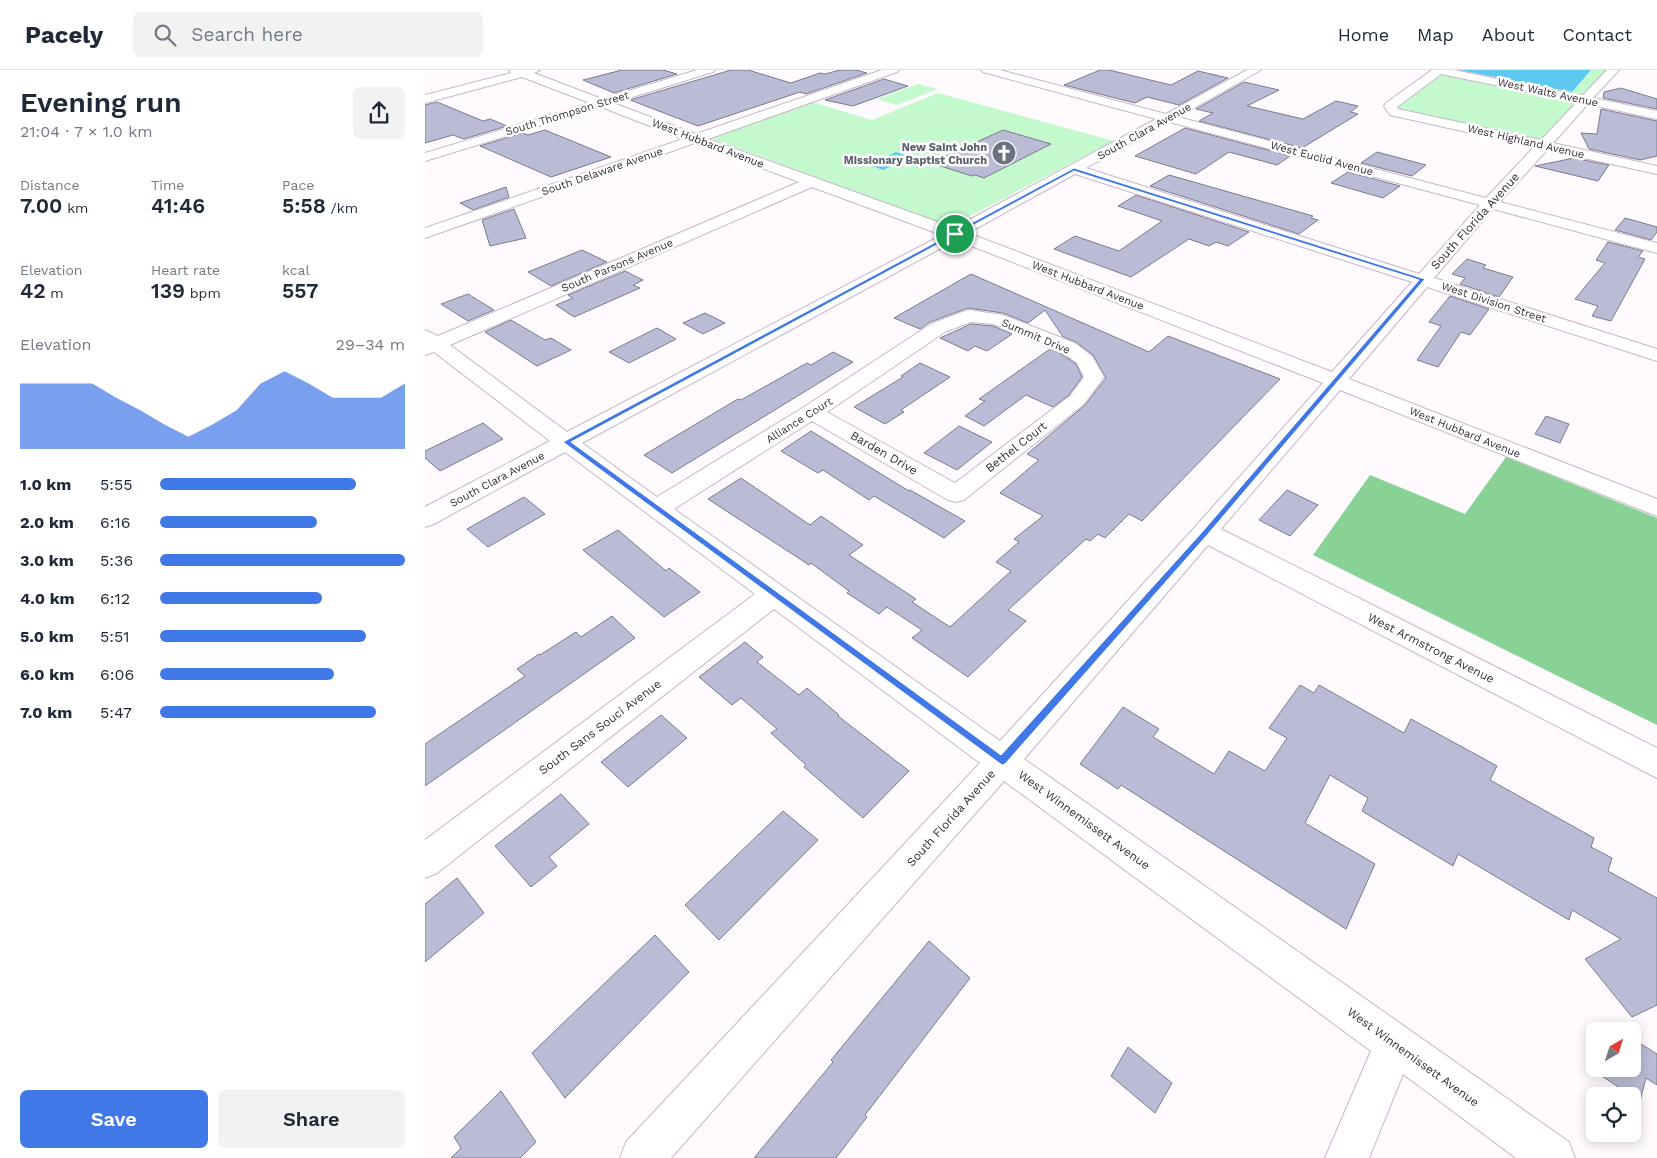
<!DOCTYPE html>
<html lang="en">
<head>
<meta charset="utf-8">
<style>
  body { margin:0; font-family:"Work Sans",sans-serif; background:#f2f2f3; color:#1f2937; height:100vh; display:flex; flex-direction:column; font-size:19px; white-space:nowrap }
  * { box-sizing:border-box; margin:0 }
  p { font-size:16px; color:#747a83 }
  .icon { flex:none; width:28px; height:28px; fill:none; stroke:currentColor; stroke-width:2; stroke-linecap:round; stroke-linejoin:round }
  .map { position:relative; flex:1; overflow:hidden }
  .sheet { display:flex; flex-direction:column; background:#fff; width:425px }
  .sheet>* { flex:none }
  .needle { width:32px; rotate:39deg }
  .buttons { position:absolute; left:1161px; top:952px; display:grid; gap:10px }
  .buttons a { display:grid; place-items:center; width:55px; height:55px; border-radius:8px; background:#fff; box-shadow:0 2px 12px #0003; font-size:25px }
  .pin { position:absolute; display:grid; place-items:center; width:42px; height:42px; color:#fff; margin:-21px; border:2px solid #fff; border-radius:50%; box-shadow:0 1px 5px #0007 }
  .round { display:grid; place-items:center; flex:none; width:52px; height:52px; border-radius:8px; background:#f2f2f3 }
  .summary { display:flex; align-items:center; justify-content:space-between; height:85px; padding:0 20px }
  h1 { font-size:28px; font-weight:600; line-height:38px }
  .metrics { display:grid; grid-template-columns:repeat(3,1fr); gap:8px; height:85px; padding:5px 20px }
  .metrics div { display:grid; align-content:center }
  .metrics b { font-size:21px; font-weight:600 }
  .metrics small { font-size:14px; font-weight:400 }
  .metrics p { font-size:14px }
  .chart { height:140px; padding:10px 20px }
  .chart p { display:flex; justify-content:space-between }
  .chart svg { width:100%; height:90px; margin-top:5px; fill:#4078e8; opacity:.7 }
  .action { display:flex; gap:10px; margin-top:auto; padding:10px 20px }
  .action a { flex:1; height:58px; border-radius:8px; background:#4078e8; color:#fff; font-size:20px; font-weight:600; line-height:58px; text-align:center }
  .action a+a { background:#f2f2f3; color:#1f2937 }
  ul { padding:0 20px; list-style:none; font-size:16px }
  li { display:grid; grid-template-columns:80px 60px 1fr; align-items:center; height:38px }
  li i { height:12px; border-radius:6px; background:#4078e8 }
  header { display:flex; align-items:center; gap:30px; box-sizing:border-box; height:70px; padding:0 25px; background:#fff; border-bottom:1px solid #e0e1e3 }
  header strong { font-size:24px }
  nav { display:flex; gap:28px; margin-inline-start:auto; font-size:18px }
  .search { width:350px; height:45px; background:#f2f2f3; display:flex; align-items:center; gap:12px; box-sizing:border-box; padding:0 18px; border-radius:8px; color:#747a83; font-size:19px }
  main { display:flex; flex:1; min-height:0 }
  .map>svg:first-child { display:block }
  .green { fill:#c3f9cc }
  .forest { fill:#88d296 }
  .water { fill:#5dc8f0 }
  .building { fill:#babcd5; stroke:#7a7b92 }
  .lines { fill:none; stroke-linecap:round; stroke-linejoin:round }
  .minor-casing { stroke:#c8b5c9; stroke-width:2 }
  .minor { fill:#fff; fill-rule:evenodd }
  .route { fill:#4078e8; stroke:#fff; fill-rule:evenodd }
  .labels { text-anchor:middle; stroke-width:5; stroke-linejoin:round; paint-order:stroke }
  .far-street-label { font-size:11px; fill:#352d36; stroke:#fff }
  .far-worship-label { font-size:11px; font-weight:bold; fill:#5b616d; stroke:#fff; text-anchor:end }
  .street-label { font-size:12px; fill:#352d36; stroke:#fff }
</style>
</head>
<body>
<header>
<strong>Pacely</strong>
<div class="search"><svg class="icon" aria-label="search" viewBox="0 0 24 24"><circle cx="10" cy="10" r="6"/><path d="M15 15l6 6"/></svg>Search here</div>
<nav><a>Home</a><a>Map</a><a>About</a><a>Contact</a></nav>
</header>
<main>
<section class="sheet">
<div class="summary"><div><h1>Evening run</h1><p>21:04 · 7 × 1.0 km</p></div><a class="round"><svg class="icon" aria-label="share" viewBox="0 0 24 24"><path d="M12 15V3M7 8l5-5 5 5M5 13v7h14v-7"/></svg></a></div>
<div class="metrics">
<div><p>Distance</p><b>7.00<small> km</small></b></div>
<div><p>Time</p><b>41:46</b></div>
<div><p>Pace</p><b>5:58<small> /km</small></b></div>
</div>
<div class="metrics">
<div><p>Elevation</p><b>42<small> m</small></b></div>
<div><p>Heart rate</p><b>139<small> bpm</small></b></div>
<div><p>kcal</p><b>557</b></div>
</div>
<div class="chart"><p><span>Elevation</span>29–34 m</p>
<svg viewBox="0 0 160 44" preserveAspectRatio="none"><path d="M0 44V12L10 12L20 12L30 12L40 19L50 25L60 32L70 38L80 32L90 25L100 12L110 6L120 12L130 19L140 19L150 19L160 12V44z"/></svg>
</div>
<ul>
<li><b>1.0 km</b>5:55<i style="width:80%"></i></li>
<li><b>2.0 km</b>6:16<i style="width:64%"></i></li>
<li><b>3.0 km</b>5:36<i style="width:100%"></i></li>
<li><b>4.0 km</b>6:12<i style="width:66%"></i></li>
<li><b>5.0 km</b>5:51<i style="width:84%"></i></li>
<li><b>6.0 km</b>6:06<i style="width:71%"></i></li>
<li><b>7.0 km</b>5:47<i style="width:88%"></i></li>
</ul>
<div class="action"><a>Save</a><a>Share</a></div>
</section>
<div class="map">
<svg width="1232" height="1088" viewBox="0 0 1232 1088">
  <rect width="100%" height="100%" fill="#fefafe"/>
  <path class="green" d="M1022 0H1034L1147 22 1166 0H1182L1157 28Z
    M1017 3 1155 31 1115 72 974 41 971 37Z
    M493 14 513 19 472 35 452 29Z
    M513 23 689 71 524 157 285 68 387 32 447 50Z"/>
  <path class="forest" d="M1081 387 1232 448V655L888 485 945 405 1040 444Z"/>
  <path class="water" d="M1034 0H1166L1147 22Z
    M471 82 505 93 494 98 479 93 483 91 480 90 458 100 444 95Z"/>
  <path class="building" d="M197 0H238L252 4 189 23 158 10Z
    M306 0H323L366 13 395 3 400 4 415 0H431L442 3 381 24 375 22 273 56 205 30Z
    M675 0H684L746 15 773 1 803 8 754 35 722 27 710 33 639 15Z
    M459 9 483 16 428 36 400 30Z
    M819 12 854 20 822 36 878 49 911 31 933 36 926 42 933 44 877 78 774 51 788 43 771 39Z
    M1196 18 1232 29V39L1178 28 1179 22Z
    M12 32 58 51 65 49 82 56 39 69 28 65 0 73V35Z
    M1176 39 1232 51V86L1215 90 1164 79 1156 63 1172 64Z
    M760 58 865 86 852 95 804 82 771 104 710 86Z
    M120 60 186 87 126 107 55 76 98 63 103 65Z
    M578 60 626 74 559 108 550 105 547 106 506 93Z
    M952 82 1001 95 987 106 936 93Z
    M1149 88 1184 95 1173 111 1110 96Z
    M923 102 975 116 958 128 906 113Z
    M744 105 888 146 886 148 893 150 874 164 725 116Z
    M81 117 84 127 48 140 35 133Z
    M711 125 824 162 803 176 791 172 784 176 764 169 706 207 629 179 650 166 694 181 737 151 693 136Z
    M89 139 101 168 65 176 57 150Z
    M1200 148 1232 157V162L1226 170 1190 160Z
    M1183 172 1218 181 1213 187 1220 189 1186 251 1167 246 1173 236 1150 229 1180 193 1171 190Z
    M157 180 182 192 126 216 103 202Z
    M1042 189 1061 195 1058 198 1088 207 1074 227 1035 214 1040 208 1027 204Z
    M200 201 218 210 208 215 215 218 149 247 131 235 148 228 143 225Z
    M546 204 724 282 743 266 855 309 717 451 704 444 680 468 673 464 665 471 661 469 583 540 601 551 543 607 487 568 497 560 462 537 454 544 422 523 424 521 386 493 384 495 283 429 316 408 385 455 396 446 438 475 424 485 491 529 487 532 525 557 586 501 571 492 594 472 589 469 618 446 575 423 614 390 602 384 660 335 681 308 668 285 651 272 638 267 620 240 603 253 578 243 543 238 505 252 495 259 469 248Z
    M43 224 69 240 43 251 16 234Z
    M1025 226 1064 239 1045 265 1036 262 1013 297 992 290 1016 256 1004 252Z
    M280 243 300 253 278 264 258 253Z
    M86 250 120 270 126 268 146 280 112 296 60 262Z
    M546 254 568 256 587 264 562 281 550 276 543 281 515 268Z
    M232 258 251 269 204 293 184 282Z
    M625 279 635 283 651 294 657 307 644 325 628 337 601 325 559 356 540 346 560 331 554 329Z
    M408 282 428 292 247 403 219 385 313 329 316 330 382 293 386 295Z
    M495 293 525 307 476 340 479 342 460 354 429 337 478 307 476 306Z
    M1121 346 1144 354 1135 373 1110 364Z
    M58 353 78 369 15 401 0 388V381Z
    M534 356 567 372 532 400 499 383Z
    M386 361 484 421 485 420 540 451 519 468 449 426 444 430 398 400 393 403 356 381Z
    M862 420 893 435 865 466 834 450Z
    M99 427 120 444 63 477 42 459Z
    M193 460 241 501 244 498 275 522 239 547 158 480Z
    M187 546 210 568 0 716V674L100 606 92 599 114 584 115 585 151 562 156 567Z
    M320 572 338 587 332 592 374 625 382 618 414 645 413 646 484 701 438 748 379 697 381 695 346 663 352 659 316 628 307 635 274 607Z
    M875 615 889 623 894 615 979 663 986 649 1072 696 1065 710 1169 768 1166 777 1187 788 1183 801 1232 828V935L1207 947 1160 889 1196 869 1147 840 1144 850 1033 784 1028 796 937 741 943 728 905 705 880 753 950 794 921 859 696 715 693 719 655 694 698 637 734 659 728 667 789 704 804 681 840 701 862 668 844 658Z
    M236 645 262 668 203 717 176 692Z
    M136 724 164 754 124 787 132 796 106 817 70 776Z
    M358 741 393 770 294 870 260 835Z
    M32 808 59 843 0 892V834Z
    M230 865 264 902 140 1028 107 983Z
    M504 871 545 908 440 1045 442 1047 411 1088H329L408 992 406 990Z
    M1208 969 1232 984V1015L1221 1008 1215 1031 1166 999H1208Z
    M703 977 747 1013 730 1043 686 1006Z
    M76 1021 111 1072 95 1088H26L36 1078 29 1067Z"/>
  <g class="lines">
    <defs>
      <path id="minor" d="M84 0H115L109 3 177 29 272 0H290L288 2 188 33 271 64 457 0H474L472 2 283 69 529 158 731 49 558 2 556 0H575L741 44 822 0H836L753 47 1061 128 1109 77 965 45 959 36 961 33 1007 0H1029L1157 26 1182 0H1194L1168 28 1232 41V49L1163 34 1128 73 1232 96V104L1122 80 1075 132 1232 173V183L1068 139 1009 208 1232 279V291L1002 217 924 309 1232 429V446L915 320 796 459 1232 678V708L783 475 599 689 1144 1072 1150 1088H1091L978 1004 944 1088H900L946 981 579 711 246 1088H195L201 1072 555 693 349 539 12 803 0 808V770L330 524 140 382 9 454 0 457V437L125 371 9 282 0 285V260L13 266 374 112 270 73 0 168V158L258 69 176 37 0 91V83L165 33 97 7 0 33V25L86 3ZM1016 4 1152 32 1116 70 973 39 972 37ZM744 52 1055 135 994 204 661 98ZM650 104 987 212 907 302 543 163ZM387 117 517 165 142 362 25 275ZM531 170 898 313 771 456 575 671 249 439 387 351 523 430 531 432 539 430 659 334 679 307 667 286 650 273 578 245 544 240 537 242 506 254 379 337 232 427 157 373ZM546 252 568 254 636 281 652 293 659 307 645 326 530 413 402 342 520 262Z"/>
    </defs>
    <use href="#minor" class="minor-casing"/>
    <use href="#minor" class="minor"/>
  </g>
  <path class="route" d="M649 98 1000 209 783 464 580 694 577 695 138 372ZM649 101 994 210 778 461 576 685 146 372Z"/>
  <defs>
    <symbol id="church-disc" viewBox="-11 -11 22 22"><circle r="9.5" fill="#6b7280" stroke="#fff"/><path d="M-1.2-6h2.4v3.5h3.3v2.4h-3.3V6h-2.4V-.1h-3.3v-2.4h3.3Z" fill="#fff"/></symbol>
  </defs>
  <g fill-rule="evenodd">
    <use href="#church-disc" x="565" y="69" width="28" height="28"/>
  </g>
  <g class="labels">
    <g class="far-street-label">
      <text transform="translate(1123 22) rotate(12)" y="4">West Walts Avenue</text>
      <text transform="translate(142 43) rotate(-17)" y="4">South Thompson Street</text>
      <text transform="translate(719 61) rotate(-29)" y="4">South Clara Avenue</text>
      <text transform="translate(1101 71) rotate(13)" y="4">West Highland Avenue</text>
      <text transform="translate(283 73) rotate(21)" y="4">West Hubbard Avenue</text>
      <text transform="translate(897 88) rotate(15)" y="4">West Euclid Avenue</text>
      <text transform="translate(177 101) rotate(-19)" y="4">South Delaware Avenue</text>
      <text transform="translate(192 195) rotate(-23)" y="4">South Parsons Avenue</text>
      <text transform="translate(663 215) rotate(21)" y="4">West Hubbard Avenue</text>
      <text transform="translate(1069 232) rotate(18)" y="4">West Division Street</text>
      <text transform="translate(611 266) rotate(23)" y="4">Summit Drive</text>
      <text transform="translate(374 350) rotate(-32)" y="4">Alliance Court</text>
      <text transform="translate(1040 362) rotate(22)" y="4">West Hubbard Avenue</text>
      <text transform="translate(72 409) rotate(-28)" y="4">South Clara Avenue</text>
    </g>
    <g class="far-worship-label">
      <text x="562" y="81">New Saint John<tspan x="562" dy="13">Missionary Baptist Church</tspan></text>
    </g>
    <g class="street-label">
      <text transform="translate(1050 151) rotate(-48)" y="4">South Florida Avenue</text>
      <text transform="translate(591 377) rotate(-38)" y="4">Bethel Court</text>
      <text transform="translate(459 383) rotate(30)" y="4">Barden Drive</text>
      <text transform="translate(1006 578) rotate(27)" y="4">West Armstrong Avenue</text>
      <text transform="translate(175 657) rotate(-37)" y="4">South Sans Souci Avenue</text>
      <text transform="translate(526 748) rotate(-48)" y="4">South Florida Avenue</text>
      <text transform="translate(659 750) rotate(36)" y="4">West Winnemissett Avenue</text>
      <text transform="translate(988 987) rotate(36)" y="4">West Winnemissett Avenue</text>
    </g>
  </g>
</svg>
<div class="buttons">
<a><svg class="needle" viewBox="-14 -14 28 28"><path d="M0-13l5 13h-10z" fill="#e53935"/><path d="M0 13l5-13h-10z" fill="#747a83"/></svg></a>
<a><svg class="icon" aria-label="locate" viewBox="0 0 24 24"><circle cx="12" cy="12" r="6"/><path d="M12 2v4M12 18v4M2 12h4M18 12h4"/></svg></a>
</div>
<div class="pin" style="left:530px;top:164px;background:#1e9e55"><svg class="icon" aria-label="arrive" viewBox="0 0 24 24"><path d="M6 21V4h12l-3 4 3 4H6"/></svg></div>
</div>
</main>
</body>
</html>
